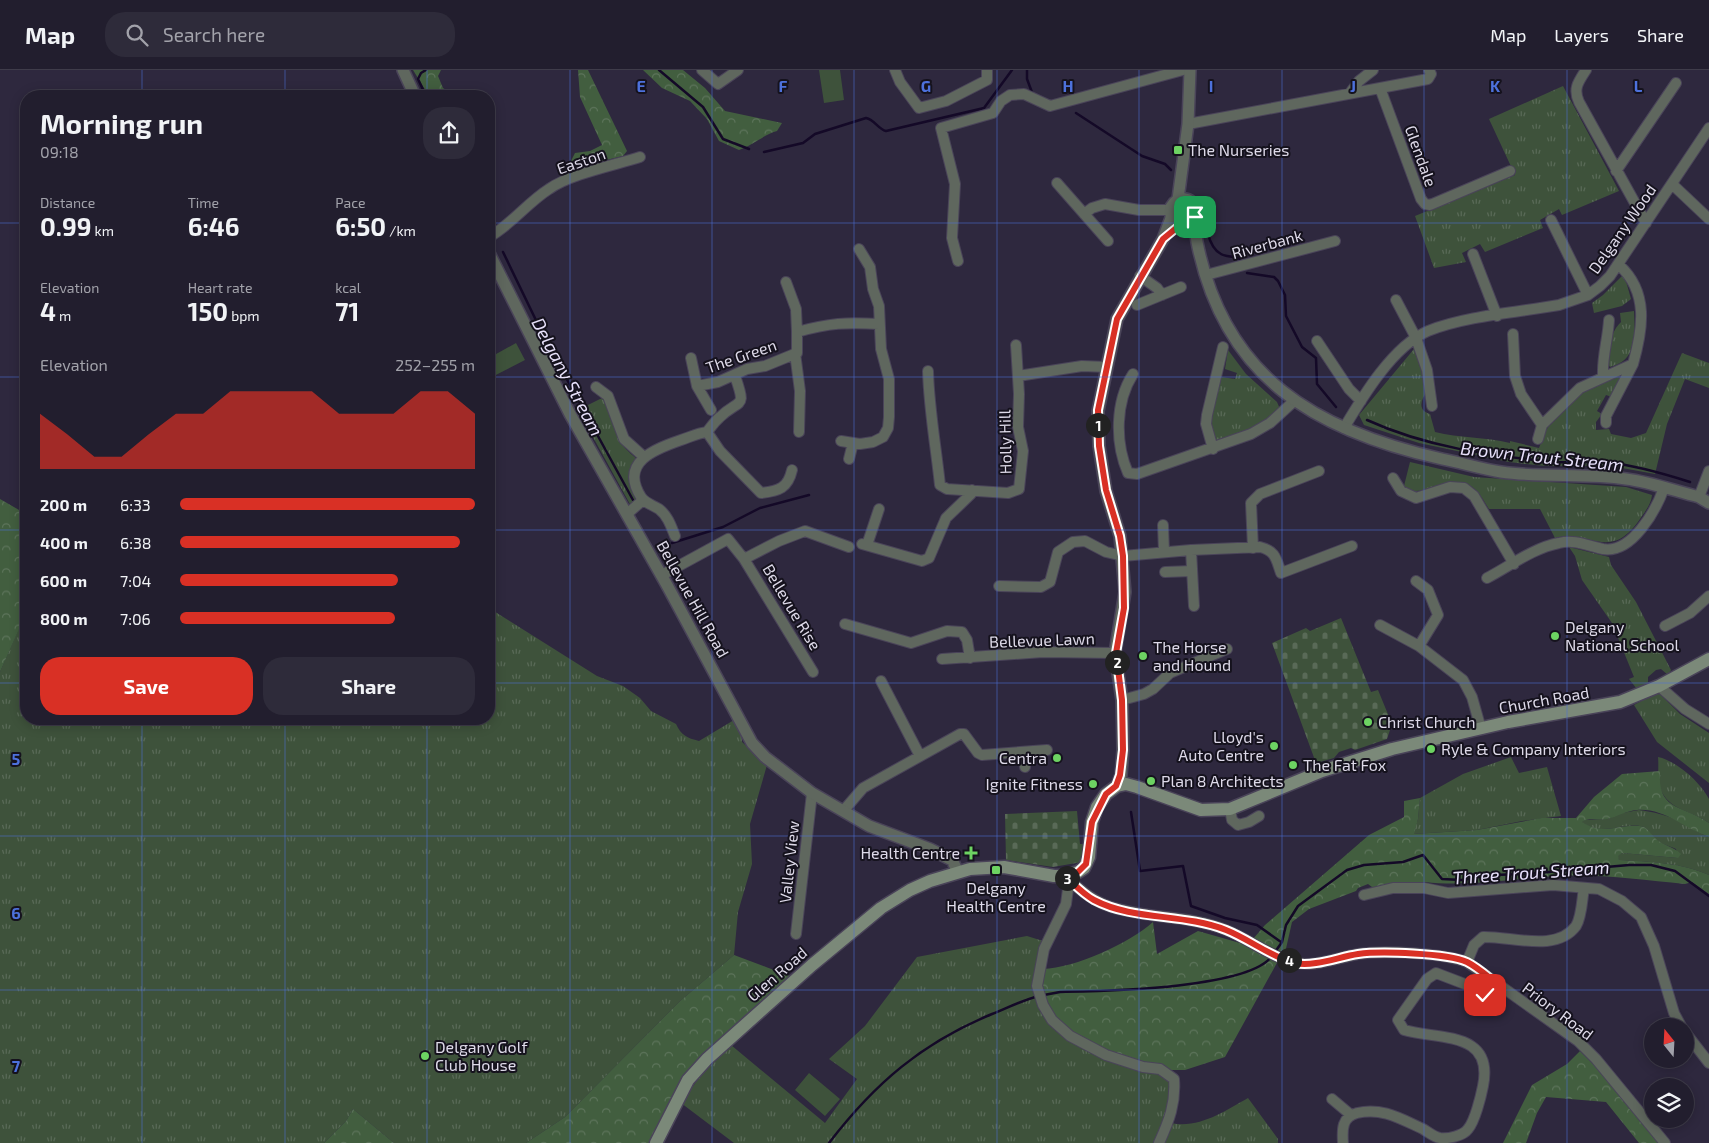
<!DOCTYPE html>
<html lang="en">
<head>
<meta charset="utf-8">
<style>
  body { margin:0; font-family:"Exo 2",sans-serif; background:#2e2b3a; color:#f1f3f6; height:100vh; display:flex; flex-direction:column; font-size:19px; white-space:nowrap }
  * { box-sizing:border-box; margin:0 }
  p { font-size:16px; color:#a2a2aa }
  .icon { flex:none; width:28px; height:28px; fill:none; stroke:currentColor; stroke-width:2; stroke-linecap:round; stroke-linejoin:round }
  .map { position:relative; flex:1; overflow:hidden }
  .details { position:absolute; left:20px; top:20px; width:475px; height:635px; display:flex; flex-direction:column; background:#221e2e; border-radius:20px; box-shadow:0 2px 12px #0003,0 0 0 1px #3f3c4a }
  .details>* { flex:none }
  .needle { width:32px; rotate:342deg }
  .controls { position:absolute; left:1644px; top:948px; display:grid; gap:10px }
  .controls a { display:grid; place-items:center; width:50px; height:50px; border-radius:50%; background:#221e2e; box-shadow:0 2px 12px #0003,0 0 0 1px #3f3c4a; font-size:25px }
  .pin { position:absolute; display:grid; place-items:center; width:42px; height:42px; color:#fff; margin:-21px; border-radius:10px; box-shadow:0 2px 8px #0006 }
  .km { position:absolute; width:25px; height:25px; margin:-12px; border-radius:50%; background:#222; color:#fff; font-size:14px; line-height:25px; text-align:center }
  .round { display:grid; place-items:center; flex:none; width:52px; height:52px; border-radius:20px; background:#2e2b3a }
  .head { display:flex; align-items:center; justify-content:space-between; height:85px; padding:0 20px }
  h1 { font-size:28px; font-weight:700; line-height:38px }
  .stats { display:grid; grid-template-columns:repeat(3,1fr); gap:8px; height:85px; padding:5px 20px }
  .stats div { display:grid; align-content:center }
  .stats b { font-size:25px; font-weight:700 }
  .stats small { font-size:14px; font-weight:400 }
  .stats p { font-size:14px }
  .chart { height:140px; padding:10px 20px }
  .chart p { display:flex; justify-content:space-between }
  .chart svg { width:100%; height:90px; margin-top:5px; fill:#d93025; opacity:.7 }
  .button { display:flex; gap:10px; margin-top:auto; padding:10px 20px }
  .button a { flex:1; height:58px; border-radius:20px; background:#d93025; color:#fff; font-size:20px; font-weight:700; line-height:58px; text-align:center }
  .button a+a { background:#2e2b3a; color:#f1f3f6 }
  ul { padding:0 20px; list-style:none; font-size:16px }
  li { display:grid; grid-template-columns:80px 60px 1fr; align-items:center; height:38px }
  li i { height:12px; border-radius:6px; background:#d93025 }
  header { display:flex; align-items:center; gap:30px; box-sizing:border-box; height:70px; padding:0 25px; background:#221e2e; border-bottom:1px solid #3f3c4a }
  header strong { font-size:24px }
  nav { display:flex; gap:28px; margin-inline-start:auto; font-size:18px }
  .search { width:350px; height:45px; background:#2e2b3a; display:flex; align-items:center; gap:12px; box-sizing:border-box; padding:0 18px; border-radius:20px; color:#a2a2aa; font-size:19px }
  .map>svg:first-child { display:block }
  .grass { fill:url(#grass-tufts) }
  .forest { fill:url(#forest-crowns) }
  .cemetery { fill:url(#cemetery-stones) }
  .garden { fill:#3e523b }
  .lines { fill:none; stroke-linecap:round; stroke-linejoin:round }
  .stream { stroke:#140927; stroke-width:2.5 }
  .minor-casing { stroke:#4a4459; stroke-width:12 }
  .tertiary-casing { stroke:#4a4459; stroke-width:14 }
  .secondary-casing { stroke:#4a4459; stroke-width:15 }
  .minor { stroke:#5f675e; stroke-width:10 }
  .tertiary { stroke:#5f675e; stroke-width:11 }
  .secondary { stroke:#7b8979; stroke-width:12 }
  .route-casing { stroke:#fff; stroke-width:10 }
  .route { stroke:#d93025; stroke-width:6 }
  .grid { fill:none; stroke:#4d71dc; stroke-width:1; stroke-opacity:0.55 }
  .poi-dot { fill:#6dd362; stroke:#15121d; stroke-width:2 }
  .labels { text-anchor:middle; stroke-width:4; stroke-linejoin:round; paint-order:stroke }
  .poi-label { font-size:16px; fill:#dedae9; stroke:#15121d; text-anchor:start }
  .street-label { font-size:16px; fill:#dedae9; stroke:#15121d }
  .water-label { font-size:18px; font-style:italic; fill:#e7e0fa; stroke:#15121d }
  .grid-label { font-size:16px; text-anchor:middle; font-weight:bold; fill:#4d71dc; stroke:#15121d; stroke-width:4; stroke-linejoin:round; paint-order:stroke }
</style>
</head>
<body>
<header>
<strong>Map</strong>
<div class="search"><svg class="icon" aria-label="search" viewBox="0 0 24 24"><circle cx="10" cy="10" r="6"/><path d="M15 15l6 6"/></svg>Search here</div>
<nav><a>Map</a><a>Layers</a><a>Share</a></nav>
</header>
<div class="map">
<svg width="1709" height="1073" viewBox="0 0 1709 1073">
  <defs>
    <pattern id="grass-tufts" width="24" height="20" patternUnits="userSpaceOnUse" patternTransform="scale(1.25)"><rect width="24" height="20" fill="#3e523b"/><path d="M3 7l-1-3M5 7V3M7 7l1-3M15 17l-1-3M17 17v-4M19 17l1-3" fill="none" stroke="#596a57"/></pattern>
    <pattern id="forest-crowns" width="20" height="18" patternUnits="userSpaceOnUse" patternTransform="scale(1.25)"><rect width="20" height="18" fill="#425e3f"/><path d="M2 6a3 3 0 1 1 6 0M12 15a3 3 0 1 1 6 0" fill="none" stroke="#5d745b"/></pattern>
    <pattern id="cemetery-stones" width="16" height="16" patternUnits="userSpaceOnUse" patternTransform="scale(1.25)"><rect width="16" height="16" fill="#3e523b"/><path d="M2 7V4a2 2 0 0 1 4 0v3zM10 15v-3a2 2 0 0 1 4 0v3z" fill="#596a57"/></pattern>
  </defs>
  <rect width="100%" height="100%" fill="#2e283e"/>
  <path class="grass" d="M1563 16 1619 121 1562 145 1559 139 1540 150 1543 158 1485 182 1480 174 1462 183 1466 192 1434 198 1415 146 1515 105 1489 49Z
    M1624 204 1631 229 1622 236 1594 243 1592 233 1603 225Z
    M1634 241C1635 265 1638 290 1610 297 1602 286 1612 260 1621 252L1620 243Z
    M1414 279 1417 281 1427 321C1421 330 1417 340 1430 344L1435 362C1459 368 1485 367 1510 373V371L1539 378C1542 371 1544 363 1548 357 1561 335 1596 306 1622 307L1612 327 1606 325 1597 341 1602 344 1596 352V360L1609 359 1611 364 1631 368 1646 363 1682 283 1709 293V318L1685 309 1667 354 1655 404 1611 396H1545L1509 392 1419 373 1364 355 1359 345Z
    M1228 280 1246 304 1277 332 1280 339 1255 358 1217 373C1205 349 1214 331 1221 307L1235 309 1237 303 1225 299Z
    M602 328C612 334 616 366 625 378 629 382 633 386 637 389 629 405 627 415 637 431L631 436 578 340Z
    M1410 392 1474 407 1626 417 1652 425C1651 435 1645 441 1640 449 1610 493 1590 459 1555 468L1540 439H1489C1484 431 1479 422 1472 417 1449 400 1418 433 1404 416Z
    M1569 477 1609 487 1611 495 1636 532 1671 600 1668 605 1661 599 1656 600 1648 607V615L1637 619 1629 609 1634 607 1612 553 1582 510 1575 486Z
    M489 538 597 606 623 616 640 628 651 641 676 654C681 665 687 668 699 671L734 650 741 661 742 672 767 695 750 754 752 794 738 842 734 885 679 932 565 1047 526 1073H394L353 1039 346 1051 324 1073H0V602L24 547 26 548V649H489Z
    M1658 622 1680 644 1709 663V713L1657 672 1634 635Z
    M1511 687 1519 703 1547 697 1561 746 1522 751 1477 760 1413 764 1418 749 1420 728 1463 704Z
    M1658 687C1677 691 1700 712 1709 729 1709 734 1709 746 1709 753 1691 740 1669 741 1660 718 1657 712 1659 695 1658 687Z
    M1639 740C1653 742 1668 745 1681 752 1691 758 1698 763 1709 767V805C1680 792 1650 792 1619 790L1617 786 1622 783 1678 788 1676 779C1669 776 1659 773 1654 768 1649 763 1648 757 1640 756 1618 753 1605 767 1581 752L1585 750 1609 749 1617 744Z
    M1027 866 1043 871 1038 898 1169 1012 1172 1023 1155 1073H734L681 1033 711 991 731 975 825 1053 857 1009 829 989 865 956 917 887Z
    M1248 1028 1278 1069V1073H1162L1171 1053C1199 1059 1225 1041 1248 1028Z"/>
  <path class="forest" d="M413 0H441L438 6 443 18 455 26H429Z
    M578 0H588L627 81 623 86 573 98 571 91 575 83 590 81 602 75 580 27Z
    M643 0H683L705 18 725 41 782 53 777 61C763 65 755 74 739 80L719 71 707 49 690 31 662 18Z
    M0 429 26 444V548H24L0 602Z
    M1660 701C1657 742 1683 734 1709 753V767C1685 759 1665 738 1637 740 1626 741 1618 746 1608 749 1599 751 1589 747 1582 752 1603 766 1617 754 1639 756 1647 756 1649 762 1654 767 1661 775 1673 776 1681 784L1678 788 1622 783 1618 786 1619 790C1650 792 1680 792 1709 805V824L1692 812 1685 814C1643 810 1601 804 1559 806 1514 808 1469 817 1425 812L1426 816 1372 817 1368 814 1358 818 1356 821 1309 839 1292 852 1285 883 1253 869 1265 855 1369 765 1404 747V731L1420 728 1418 749 1414 764 1477 760 1542 748H1576L1594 727 1622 704Z
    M1153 852 1157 884 1198 861 1240 873 1278 891 1225 987 1185 1000H1170L1090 975 1052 946 1038 915 1043 899C1075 898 1130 873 1153 852Z
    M734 885 795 908 719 974 650 1073H526L565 1047 679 932Z
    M1580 981 1597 997 1659 1073H1639L1606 1032 1546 1027 1537 1043 1526 1073H1503L1532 1015 1567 994Z
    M353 1039 394 1073H324L346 1051Z"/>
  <path class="cemetery" d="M1341 548 1371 622 1378 620 1392 654 1387 669 1355 680 1351 678 1339 682 1334 688 1316 693 1272 573 1306 558 1310 561Z
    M1077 741 1080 774H1086L1082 792 1053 797 1006 790 1005 744Z"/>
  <path class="garden" d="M819 0H840L844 30 824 33Z
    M516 273 525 290 490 308 489 288Z
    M809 1003 840 1029 825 1046 795 1020Z"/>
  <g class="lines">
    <path class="stream" d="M659 0 703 37 723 69 749 79
      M1027 0V9L1033 25
      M426 26 418 9 421 3 426 0
      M1076 43 1142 86 1165 94 1171 100
      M764 82 803 73 815 64 866 48C875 50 878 59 886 61L984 38 1012 0
      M1204 137C1205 150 1207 177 1221 184 1226 187 1234 186 1240 189
      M489 154 491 158
      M503 182 547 273 633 430
      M1247 203 1274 207 1278 211 1285 225 1286 246 1302 277 1316 288 1317 314 1336 337
      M1367 350C1426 377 1491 386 1555 392 1571 393 1588 391 1605 392 1634 395 1662 403 1690 412
      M672 473 723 457 760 438 809 425
      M1131 742 1140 801 1183 796 1191 836 1225 848 1257 855 1281 872
      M1275 882 1282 872 1286 855 1298 836 1347 800 1364 795 1403 792 1423 785 1442 809 1462 810 1491 805 1526 804 1629 795H1651L1675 801 1709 826
      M1044 925 1060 922C1101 921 1249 919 1272 886
      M829 1073C875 1013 922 973 992 944 1007 938 1023 930 1039 926"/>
    <defs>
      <path id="minor" d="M702 0 718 14 738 0
        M895 0 900 12 919 38 946 31 987 10V0
        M1586 0C1578 12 1573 19 1579 32L1646 153
        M1380 18 1421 129 1425 134 1430 135 1510 101
        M1350 23 1359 11 1373 0
        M1188 54 1428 9 1431 4 1429 0
        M1616 101 1676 13
        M1057 113 1108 171
        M1672 114 1709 149
        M1084 144 1092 138 1105 134 1139 140H1170
        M1551 150 1588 225
        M489 167C512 154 527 133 549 119 570 104 615 95 640 87
        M1473 184 1497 246
        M958 191 952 168 955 114 941 58 993 43 1001 31 1010 25 1024 24 1050 36 1183 0
        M1206 205 1335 171
        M1140 206 1157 218 1162 225
        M786 212 796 239 797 262
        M1396 230 1416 268 1427 300 1432 336
        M1137 235 1181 217
        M1513 264 1515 306 1521 324 1542 355
        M1317 271 1349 319 1361 331
        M795 283 800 321 799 362
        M691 288 697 316 711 340
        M928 301C929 339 936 377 940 415L947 419 1008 423 1019 419 1023 381 1018 357 1019 324 1016 275
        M1133 304C1115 332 1115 373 1128 403L1137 404 1251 364 1270 353 1293 332
        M1018 306 1082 296 1107 297
        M1603 306C1602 286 1608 269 1609 250
        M697 316 718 312 747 299 765 296 797 283V262C829 253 847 252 879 254
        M596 317 608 326 624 369 644 387
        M1606 353V346L1633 294
        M1344 358C1363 326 1393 276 1428 261 1465 246 1520 242 1559 235L1588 225 1600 216 1610 206 1709 58
        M707 362C711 357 715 351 720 347 740 328 747 340 735 306
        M1538 369 1542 355 1580 318 1633 294C1643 259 1649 222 1619 195
        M841 371 860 374 873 372 883 367 888 358 889 347V309L881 279 879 236 873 219 870 197 859 179
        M1213 379 1206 354 1207 345 1223 277
        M849 389 853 373
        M1393 408 1401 421 1416 428 1450 417 1464 418 1474 426 1514 494
        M1699 427 1709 401
        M627 444 643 430
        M1163 455 1164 482
        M675 466C671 456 668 446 659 439 653 435 646 434 641 427 619 392 655 379 681 370 690 367 698 363 707 362L720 381 761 423C779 421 788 418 792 400
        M862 474 922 491 929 488 946 448 971 424 972 420
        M867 475 879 439
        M1253 478 1251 433 1260 424 1319 401
        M1191 480 1194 536
        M744 489 779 471 805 461 849 477
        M1165 502 1192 501
        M662 505 728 469 744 489 813 602
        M1487 508C1510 496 1533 478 1559 473 1575 469 1588 476 1603 479 1632 484 1656 440 1664 418
        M1416 511 1428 520 1438 545 1419 576
        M999 516 1041 517 1050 512 1058 482 1073 472 1085 471 1106 482 1123 486 1191 480 1260 477C1276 481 1276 489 1281 503L1352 476
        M845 554 911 573 947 561 962 562 967 570 970 588
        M1380 555 1419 576 1463 610 1472 627 1481 659
        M1665 556 1690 543 1709 526
        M942 589 1043 582 1115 583
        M881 611 920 686
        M1659 616 1685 639 1709 654
        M1122 630 1144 624 1153 619 1170 603 1227 579
        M1024 682 1025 697
        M1230 739 1232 750 1238 755 1249 752 1259 746
        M844 740 863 718 960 664H964L978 683 982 685 1047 680
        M1065 806C1079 819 1092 831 1111 837 1149 849 1189 845 1226 860 1252 870 1280 895 1309 894 1325 893 1342 887 1358 884 1384 880 1442 883 1467 892L1578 971 1596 989 1665 1073
        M1072 813 1068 819 1066 834 1044 879 1037 916 1043 935 1052 950 1070 966 1106 985 1143 997 1160 999 1174 1009C1176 1033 1169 1051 1159 1073
        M1364 825 1393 818H1424L1448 823 1553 815 1599 819 1622 831 1641 847 1654 876 1674 943 1681 956
        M796 864 812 723
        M1467 892 1474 875 1483 867C1511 866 1556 883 1576 856 1582 846 1582 829 1584 818
        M1685 962 1709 993
        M1332 1029 1351 1045
        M1343 1073C1342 1059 1342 1047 1357 1043 1382 1037 1401 1049 1423 1059 1428 1062 1434 1067 1440 1068 1448 1069 1463 1066 1468 1059 1475 1051 1481 1026 1483 1016 1494 961 1440 970 1404 960L1398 950 1427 909 1436 903 1470 916 1481 925 1488 923 1495 912"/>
      <path id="tertiary" d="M403 0 415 26
        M1178 129 1188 54 1190 0
        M1195 147 1187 154 1177 153 1171 148V137C1178 125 1191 126 1196 139 1197 150 1195 161 1197 172 1224 308 1316 361 1442 389 1462 393 1482 399 1501 402 1542 408 1585 403 1626 409 1650 412 1675 421 1699 427L1709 433
        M489 183 570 344 668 517 752 673 765 687 812 723 869 756 930 779 952 790 958 802
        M1117 716 1121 705 1123 680 1122 630 1115 583 1125 522 1120 466 1106 421 1099 376 1098 341 1117 249 1163 169 1171 148"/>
      <path id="secondary" d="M656 1073 688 1010 707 989 812 895 881 838 910 820 930 811 970 799 1004 797 1054 806H1065L1078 802 1084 798 1089 787 1092 752 1097 737 1106 724 1117 716 1126 714 1137 717 1201 740 1230 739 1322 701 1392 679 1508 652 1620 632 1659 616 1709 589"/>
    </defs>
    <use href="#minor" class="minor-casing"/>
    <use href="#tertiary" class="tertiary-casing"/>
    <use href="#secondary" class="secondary-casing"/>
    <use href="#minor" class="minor"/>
    <use href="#tertiary" class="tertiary"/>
    <use href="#secondary" class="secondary"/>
  </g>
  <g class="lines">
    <defs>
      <path id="route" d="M1195 147 1191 153 1180 155 1163 169 1117 249 1098 340 1099 376 1106 420 1120 466 1123 486 1124 538 1116 583 1122 630 1123 680 1120 705 1116 716 1106 724 1092 752 1086 794 1078 802 1065 806C1074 814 1083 824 1094 830 1134 851 1183 843 1226 860 1249 869 1271 887 1294 893 1315 897 1338 887 1358 884 1380 881 1447 883 1467 892 1477 897 1486 905 1495 912L1485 925"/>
    </defs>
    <use href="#route" class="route-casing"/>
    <use href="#route" class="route"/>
  </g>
  <path class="grid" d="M142 0V26M285 0V26M427 0V26M570 0V1073M712 0V1073M854 0V1073M997 0V1073M1139 0V1073M1282 0V1073M1424 0V1073M1567 0V1073M0 153H26M489 153H1709M0 307H26M489 307H1709M0 460H26M489 460H1709M0 613H26M489 613H1709M142 649V1073M285 649V1073M427 649V1073M0 766H1709M0 920H1709"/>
  <g class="poi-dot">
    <rect x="1173" y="75" width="10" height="10" rx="2.5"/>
    <circle cx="1555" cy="566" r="5"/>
    <circle cx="1143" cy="586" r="5"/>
    <circle cx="1368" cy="652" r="5"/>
    <circle cx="1274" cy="676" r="5"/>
    <circle cx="1431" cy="679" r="5"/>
    <circle cx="1057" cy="688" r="5"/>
    <circle cx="1293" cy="695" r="5"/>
    <circle cx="1151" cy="711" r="5"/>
    <circle cx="1093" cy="714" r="5"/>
    <path d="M968.5 775.5h5v5h5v5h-5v5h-5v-5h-5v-5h5z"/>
    <rect x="991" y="795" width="10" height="10" rx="2.5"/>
    <circle cx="425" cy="986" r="5"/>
  </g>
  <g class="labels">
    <g class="poi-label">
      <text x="1188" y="86">The Nurseries</text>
      <text x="1565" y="563">Delgany<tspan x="1565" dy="18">National School</tspan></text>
      <text x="1153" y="583">The Horse<tspan x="1153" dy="18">and Hound</tspan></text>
      <text x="1378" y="658">Christ Church</text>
      <text x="1264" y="673" text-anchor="end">Lloyd's<tspan x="1264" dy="18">Auto Centre</tspan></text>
      <text x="1441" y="685">Ryle &amp; Company Interiors</text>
      <text x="1047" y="694" text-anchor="end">Centra</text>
      <text x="1303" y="701">The Fat Fox</text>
      <text x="1161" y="717">Plan 8 Architects</text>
      <text x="1083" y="720" text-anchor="end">Ignite Fitness</text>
      <text x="960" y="789" text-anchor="end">Health Centre</text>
      <text x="996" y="824" text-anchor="middle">Delgany<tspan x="996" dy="18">Health Centre</tspan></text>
      <text x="435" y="983">Delgany Golf<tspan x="435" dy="18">Club House</tspan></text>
    </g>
    <g class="street-label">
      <text transform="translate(1421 86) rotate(70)" y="6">Glendale</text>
      <text transform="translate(581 91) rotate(-19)" y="6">Easton</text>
      <text transform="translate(1622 159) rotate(-55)" y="6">Delgany Wood</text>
      <text transform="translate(1267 174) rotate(-15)" y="6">Riverbank</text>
      <text transform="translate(741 286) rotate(-19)" y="6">The Green</text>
      <text transform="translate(1005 372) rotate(-91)" y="6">Holly Hill</text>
      <text transform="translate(693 529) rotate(61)" y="6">Bellevue Hill Road</text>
      <text transform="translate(792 537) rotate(59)" y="6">Bellevue Rise</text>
      <text transform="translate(1042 570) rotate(-2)" y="6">Bellevue Lawn</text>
      <text transform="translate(1544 630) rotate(-10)" y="6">Church Road</text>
      <text transform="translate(789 792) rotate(-84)" y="6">Valley View</text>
      <text transform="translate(777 904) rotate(-41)" y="6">Glen Road</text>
      <text transform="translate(1558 941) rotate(37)" y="6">Priory Road</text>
    </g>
    <g class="water-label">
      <text transform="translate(567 307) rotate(62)" y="6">Delgany Stream</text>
      <text transform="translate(1542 387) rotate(6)" y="6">Brown Trout Stream</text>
      <text transform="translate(1531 803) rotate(-4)" y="6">Three Trout Stream</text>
    </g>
  </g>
  <g class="grid-label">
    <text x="641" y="22">E</text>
    <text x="783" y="22">F</text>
    <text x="926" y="22">G</text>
    <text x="1068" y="22">H</text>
    <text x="1211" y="22">I</text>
    <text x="1353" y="22">J</text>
    <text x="1495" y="22">K</text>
    <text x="1638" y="22">L</text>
    <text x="16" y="695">5</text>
    <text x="16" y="849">6</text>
    <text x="16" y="1002">7</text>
  </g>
</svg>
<div class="controls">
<a><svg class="needle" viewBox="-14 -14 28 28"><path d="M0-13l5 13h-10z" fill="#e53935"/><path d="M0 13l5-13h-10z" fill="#a2a2aa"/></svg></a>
<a><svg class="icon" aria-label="layers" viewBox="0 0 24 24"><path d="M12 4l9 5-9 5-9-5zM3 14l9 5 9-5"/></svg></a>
</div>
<div class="pin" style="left:1195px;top:147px;background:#1e9e55"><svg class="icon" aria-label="arrive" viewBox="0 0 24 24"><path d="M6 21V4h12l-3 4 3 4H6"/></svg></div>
<div class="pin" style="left:1485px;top:925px;background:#d93025"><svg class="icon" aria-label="check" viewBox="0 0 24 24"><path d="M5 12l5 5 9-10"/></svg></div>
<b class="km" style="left:1098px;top:355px">1</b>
<b class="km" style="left:1117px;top:592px">2</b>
<b class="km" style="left:1067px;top:808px">3</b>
<b class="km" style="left:1289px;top:890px">4</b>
<section class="details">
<div class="head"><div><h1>Morning run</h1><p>09:18</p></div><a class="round"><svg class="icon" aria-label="share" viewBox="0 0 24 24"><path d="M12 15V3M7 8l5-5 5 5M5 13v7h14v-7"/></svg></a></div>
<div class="stats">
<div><p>Distance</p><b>0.99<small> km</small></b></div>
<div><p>Time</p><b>6:46</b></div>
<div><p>Pace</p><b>6:50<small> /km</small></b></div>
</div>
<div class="stats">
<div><p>Elevation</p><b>4<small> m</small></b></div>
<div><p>Heart rate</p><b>150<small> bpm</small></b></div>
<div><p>kcal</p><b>71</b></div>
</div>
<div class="chart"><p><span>Elevation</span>252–255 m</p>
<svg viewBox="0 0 160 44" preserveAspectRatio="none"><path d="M0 44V17L10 27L20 38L30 38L40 27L50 17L60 17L70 6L80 6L90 6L100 6L110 17L120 17L130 17L140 6L150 6L160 17V44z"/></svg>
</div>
<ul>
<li><b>200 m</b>6:33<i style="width:100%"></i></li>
<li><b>400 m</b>6:38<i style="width:95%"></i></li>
<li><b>600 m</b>7:04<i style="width:74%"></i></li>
<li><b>800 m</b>7:06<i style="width:73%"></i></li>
</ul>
<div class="button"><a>Save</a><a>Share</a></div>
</section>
</div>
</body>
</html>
